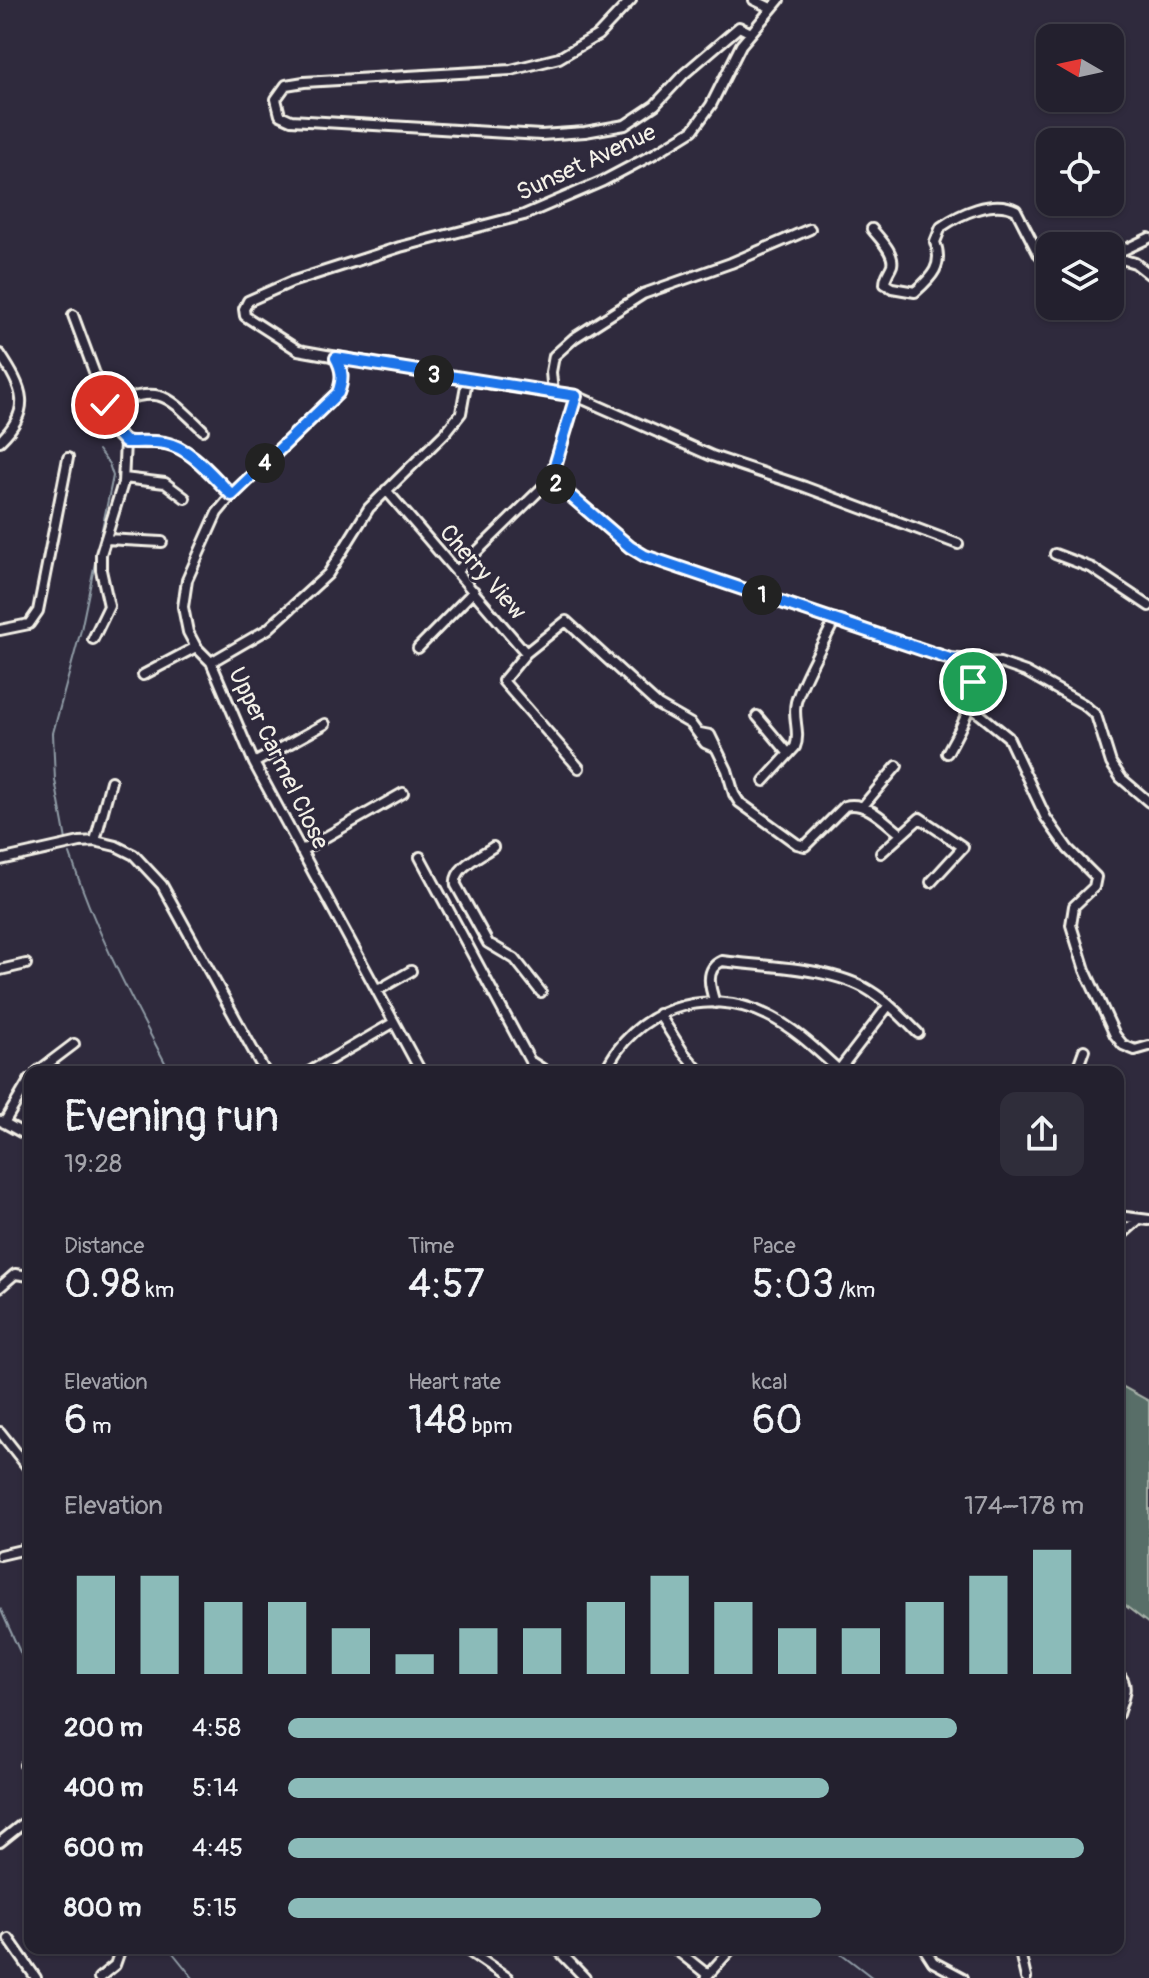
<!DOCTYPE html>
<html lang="en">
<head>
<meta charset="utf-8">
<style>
  body { margin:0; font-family:Pangolin,sans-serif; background:#2f2d3a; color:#f1f3f6; height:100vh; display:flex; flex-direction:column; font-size:30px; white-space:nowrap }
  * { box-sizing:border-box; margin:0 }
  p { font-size:26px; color:#a3a3aa }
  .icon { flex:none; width:44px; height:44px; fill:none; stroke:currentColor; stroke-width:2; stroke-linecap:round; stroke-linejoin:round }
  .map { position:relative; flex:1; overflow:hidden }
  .panel { position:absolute; left:24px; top:1066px; width:1100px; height:888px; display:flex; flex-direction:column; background:#23202e; border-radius:16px; box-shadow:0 2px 6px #0004,0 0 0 2px #403e4a }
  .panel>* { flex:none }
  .needle { width:52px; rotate:279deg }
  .buttons { position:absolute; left:1036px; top:24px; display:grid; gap:16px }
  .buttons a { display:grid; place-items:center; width:88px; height:88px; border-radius:16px; background:#23202e; box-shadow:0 2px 6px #0004,0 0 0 2px #403e4a; font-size:40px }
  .pin { position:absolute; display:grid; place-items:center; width:68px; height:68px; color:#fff; margin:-34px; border:4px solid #fff; border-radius:50%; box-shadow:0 2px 8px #0007 }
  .km { position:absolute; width:40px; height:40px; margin:-20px; border-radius:50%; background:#222; color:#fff; font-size:22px; line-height:40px; text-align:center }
  .round { display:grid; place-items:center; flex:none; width:84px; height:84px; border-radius:16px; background:#2f2d3a }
  .overview { display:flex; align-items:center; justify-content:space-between; height:136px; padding:0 40px }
  h1 { font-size:44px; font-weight:600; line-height:60px }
  .stats { display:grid; grid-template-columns:repeat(3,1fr); gap:12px; height:136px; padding:8px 40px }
  .stats div { display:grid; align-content:center }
  .stats b { font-size:40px; font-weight:600 }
  .stats small { font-size:22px; font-weight:400 }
  .stats p { font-size:22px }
  .chart { height:224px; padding:16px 40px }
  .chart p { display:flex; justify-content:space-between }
  .chart svg { width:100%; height:144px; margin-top:8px; stroke:#8bbbb9; stroke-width:6 }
  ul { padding:0 40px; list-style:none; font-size:26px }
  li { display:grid; grid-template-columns:128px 96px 1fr; align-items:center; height:60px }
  li i { height:20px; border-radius:10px; background:#8bbbb9 }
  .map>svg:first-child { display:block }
  .green { fill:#586e67; stroke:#a6b0a8; stroke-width:2 }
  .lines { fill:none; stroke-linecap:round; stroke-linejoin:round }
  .stream { stroke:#909ca6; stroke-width:2 }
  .minor-casing { stroke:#f4f1e8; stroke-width:14 }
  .minor { stroke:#2f2a3d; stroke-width:8 }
  .route-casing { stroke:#fff; stroke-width:16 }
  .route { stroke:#1a73e8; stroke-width:10 }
  .labels { text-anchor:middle; stroke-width:6; stroke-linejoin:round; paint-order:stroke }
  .street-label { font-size:24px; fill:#f4f1e8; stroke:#2f2a3d }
</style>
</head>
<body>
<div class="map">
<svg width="1149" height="1978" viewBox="0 0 1149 1978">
  <rect width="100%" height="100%" fill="#2f2a3d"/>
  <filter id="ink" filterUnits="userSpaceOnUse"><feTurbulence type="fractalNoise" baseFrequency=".0125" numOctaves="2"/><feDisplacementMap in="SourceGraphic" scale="16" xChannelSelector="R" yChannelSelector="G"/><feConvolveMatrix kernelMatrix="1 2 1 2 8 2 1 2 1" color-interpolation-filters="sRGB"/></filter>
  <g filter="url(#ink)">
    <path class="green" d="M1118 1384 1149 1401V1624L1118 1600Z"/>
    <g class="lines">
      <path class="stream" d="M66 840 55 780 53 733 81 630 113 476 109 464 98 450
        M70 854C95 931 132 1000 170 1072
        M0 1608 30 1674
        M169 1948 193 1978
        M834 1948 873 1978"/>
      <defs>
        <path id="minor" d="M631 0 598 35 559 58 511 70 304 82 286 85 276 99 280 115 291 120 541 135 585 132 625 125 655 105 684 74 739 27 751 33
          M754 0 771 8
          M779 0 741 45 711 105 693 130 654 154 603 181 524 215 400 247 291 282 248 301 244 309 245 316 298 350 467 380 576 396 712 456 805 487 958 544
          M872 229C879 238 895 253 892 265 889 273 885 275 885 284L892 288 915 292C932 277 944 265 935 242L941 227C960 214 993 198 1016 210L1038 253 1050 265
          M1111 256 1135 263 1149 274
          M1111 256 1149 238
          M73 315 118 436C132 447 151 440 167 444 194 450 213 477 232 495
          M0 354C23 389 33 409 0 441
          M336 358C343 370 343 380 338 393L232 495 217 513 187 580 183 607 188 632 196 647 211 662 254 763 421 1072
          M553 393 551 372 554 356 574 338 643 294 731 263 810 229
          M105 405C161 388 161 389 203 430
          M124 478 165 483 185 498
          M551 479 630 547 645 556 950 659 1000 663 1026 672 1083 704 1096 715 1111 763 1121 778 1149 802
          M386 490 526 653
          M106 539 162 542
          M1055 554 1092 568 1149 606
          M457 571 551 479 576 396
          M0 630 29 624 38 611 68 458
          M93 639 109 606 101 570V554L123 483 125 442
          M418 648 474 591
          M211 662 268 629 328 574 369 508 446 432 461 413 467 380
          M143 675 196 647
          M971 707 1008 737 1046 818 1068 849 1096 877 1094 887 1074 906 1071 925 1085 970 1115 1035 1123 1045 1135 1050 1149 1046
          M757 716 789 754
          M700 733 710 735 727 770 734 794 739 802 797 844 805 846 845 806C866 800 885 822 901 834
          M947 753C965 719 980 700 967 661
          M254 763 325 724
          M579 768 503 681 526 653 566 621 658 705 691 724 705 743 714 747
          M764 781 795 747C801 733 792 718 796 702 803 677 824 643 835 619
          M863 806 897 766
          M95 841 111 781
          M493 847C480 856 453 868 456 885L488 943 515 959 541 992
          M301 851 403 793
          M881 853 920 818 963 847 931 882
          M420 857 530 1061 547 1072
          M0 860 80 842 95 841 116 846 134 855 162 885 265 1072
          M0 970 26 964
          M378 990 411 971
          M715 1003C710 988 704 969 722 961 767 967 832 967 870 991 888 1002 903 1018 918 1033
          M659 1014 683 1052 700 1072
          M839 1070 889 1005
          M37 1072 74 1044
          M309 1072 393 1023
          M605 1072C632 1010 706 985 767 1015 795 1028 819 1052 841 1072
          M1076 1072 1084 1050
          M1 1121 30 1137
          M4 1123 30 1079
          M1118 1216 1149 1220
          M1118 1238 1139 1219
          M0 1287 15 1274 30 1276
          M0 1432 30 1470
          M0 1555 30 1548
          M1118 1674C1131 1685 1122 1700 1118 1714
          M25 1765 30 1774
          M0 1842 30 1818
          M9 1939 36 1978
          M464 1948 508 1978
          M556 1948 585 1978
          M674 1948 708 1975
          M924 1948 933 1962 963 1978
          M1019 1948 1026 1978
          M706 1977 732 1948
          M99 1978 115 1965 121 1948"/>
      </defs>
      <use href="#minor" class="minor-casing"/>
      <use href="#minor" class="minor"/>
    </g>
  </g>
  <g class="lines" filter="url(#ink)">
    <defs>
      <path id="route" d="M105 405 114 430 125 442C138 442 152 441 165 443 192 448 213 477 232 495L338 393C343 380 343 370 336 358L576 396 551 479 630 547 645 556 950 659 967 661 973 682"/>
    </defs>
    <use href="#route" class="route-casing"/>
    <use href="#route" class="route"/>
  </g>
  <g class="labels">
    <g class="street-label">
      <text transform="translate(586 162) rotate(-25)" y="8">Sunset Avenue</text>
      <text transform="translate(483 572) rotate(49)" y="8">Cherry View</text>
      <text transform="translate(279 758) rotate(64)" y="8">Upper Carmel Close</text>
    </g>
  </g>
</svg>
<div class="buttons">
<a><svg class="needle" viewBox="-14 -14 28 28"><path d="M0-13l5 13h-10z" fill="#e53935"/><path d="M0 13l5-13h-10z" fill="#a3a3aa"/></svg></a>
<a><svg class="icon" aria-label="locate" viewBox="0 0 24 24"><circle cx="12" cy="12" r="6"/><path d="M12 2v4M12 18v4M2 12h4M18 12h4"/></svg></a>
<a><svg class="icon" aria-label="layers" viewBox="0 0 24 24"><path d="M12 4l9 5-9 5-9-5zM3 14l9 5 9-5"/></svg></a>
</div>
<div class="pin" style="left:973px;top:682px;background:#1e9e55"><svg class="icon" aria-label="arrive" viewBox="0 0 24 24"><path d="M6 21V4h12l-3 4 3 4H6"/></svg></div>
<div class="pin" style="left:105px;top:405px;background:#d93025"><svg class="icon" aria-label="check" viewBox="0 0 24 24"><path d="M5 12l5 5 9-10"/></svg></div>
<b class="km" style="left:762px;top:595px">1</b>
<b class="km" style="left:556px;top:484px">2</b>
<b class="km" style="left:434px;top:375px">3</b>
<b class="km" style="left:265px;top:463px">4</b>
<section class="panel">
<div class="overview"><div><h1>Evening run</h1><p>19:28</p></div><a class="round"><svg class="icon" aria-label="share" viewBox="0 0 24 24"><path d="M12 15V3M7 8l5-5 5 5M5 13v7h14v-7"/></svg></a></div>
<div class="stats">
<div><p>Distance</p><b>0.98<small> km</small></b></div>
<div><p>Time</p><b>4:57</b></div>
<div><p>Pace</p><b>5:03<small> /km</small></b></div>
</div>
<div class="stats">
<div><p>Elevation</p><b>6<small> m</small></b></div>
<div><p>Heart rate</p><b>148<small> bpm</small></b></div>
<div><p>kcal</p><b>60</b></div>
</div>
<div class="chart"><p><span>Elevation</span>174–178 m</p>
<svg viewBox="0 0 160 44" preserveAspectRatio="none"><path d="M5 44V14M15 44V14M25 44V22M35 44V22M45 44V30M55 44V38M65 44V30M75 44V30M85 44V22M95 44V14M105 44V22M115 44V30M125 44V30M135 44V22M145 44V14M155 44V6"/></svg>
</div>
<ul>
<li><b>200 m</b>4:58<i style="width:84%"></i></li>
<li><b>400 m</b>5:14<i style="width:68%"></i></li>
<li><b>600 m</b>4:45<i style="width:100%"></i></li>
<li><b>800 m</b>5:15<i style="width:67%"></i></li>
</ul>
</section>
</div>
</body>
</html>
